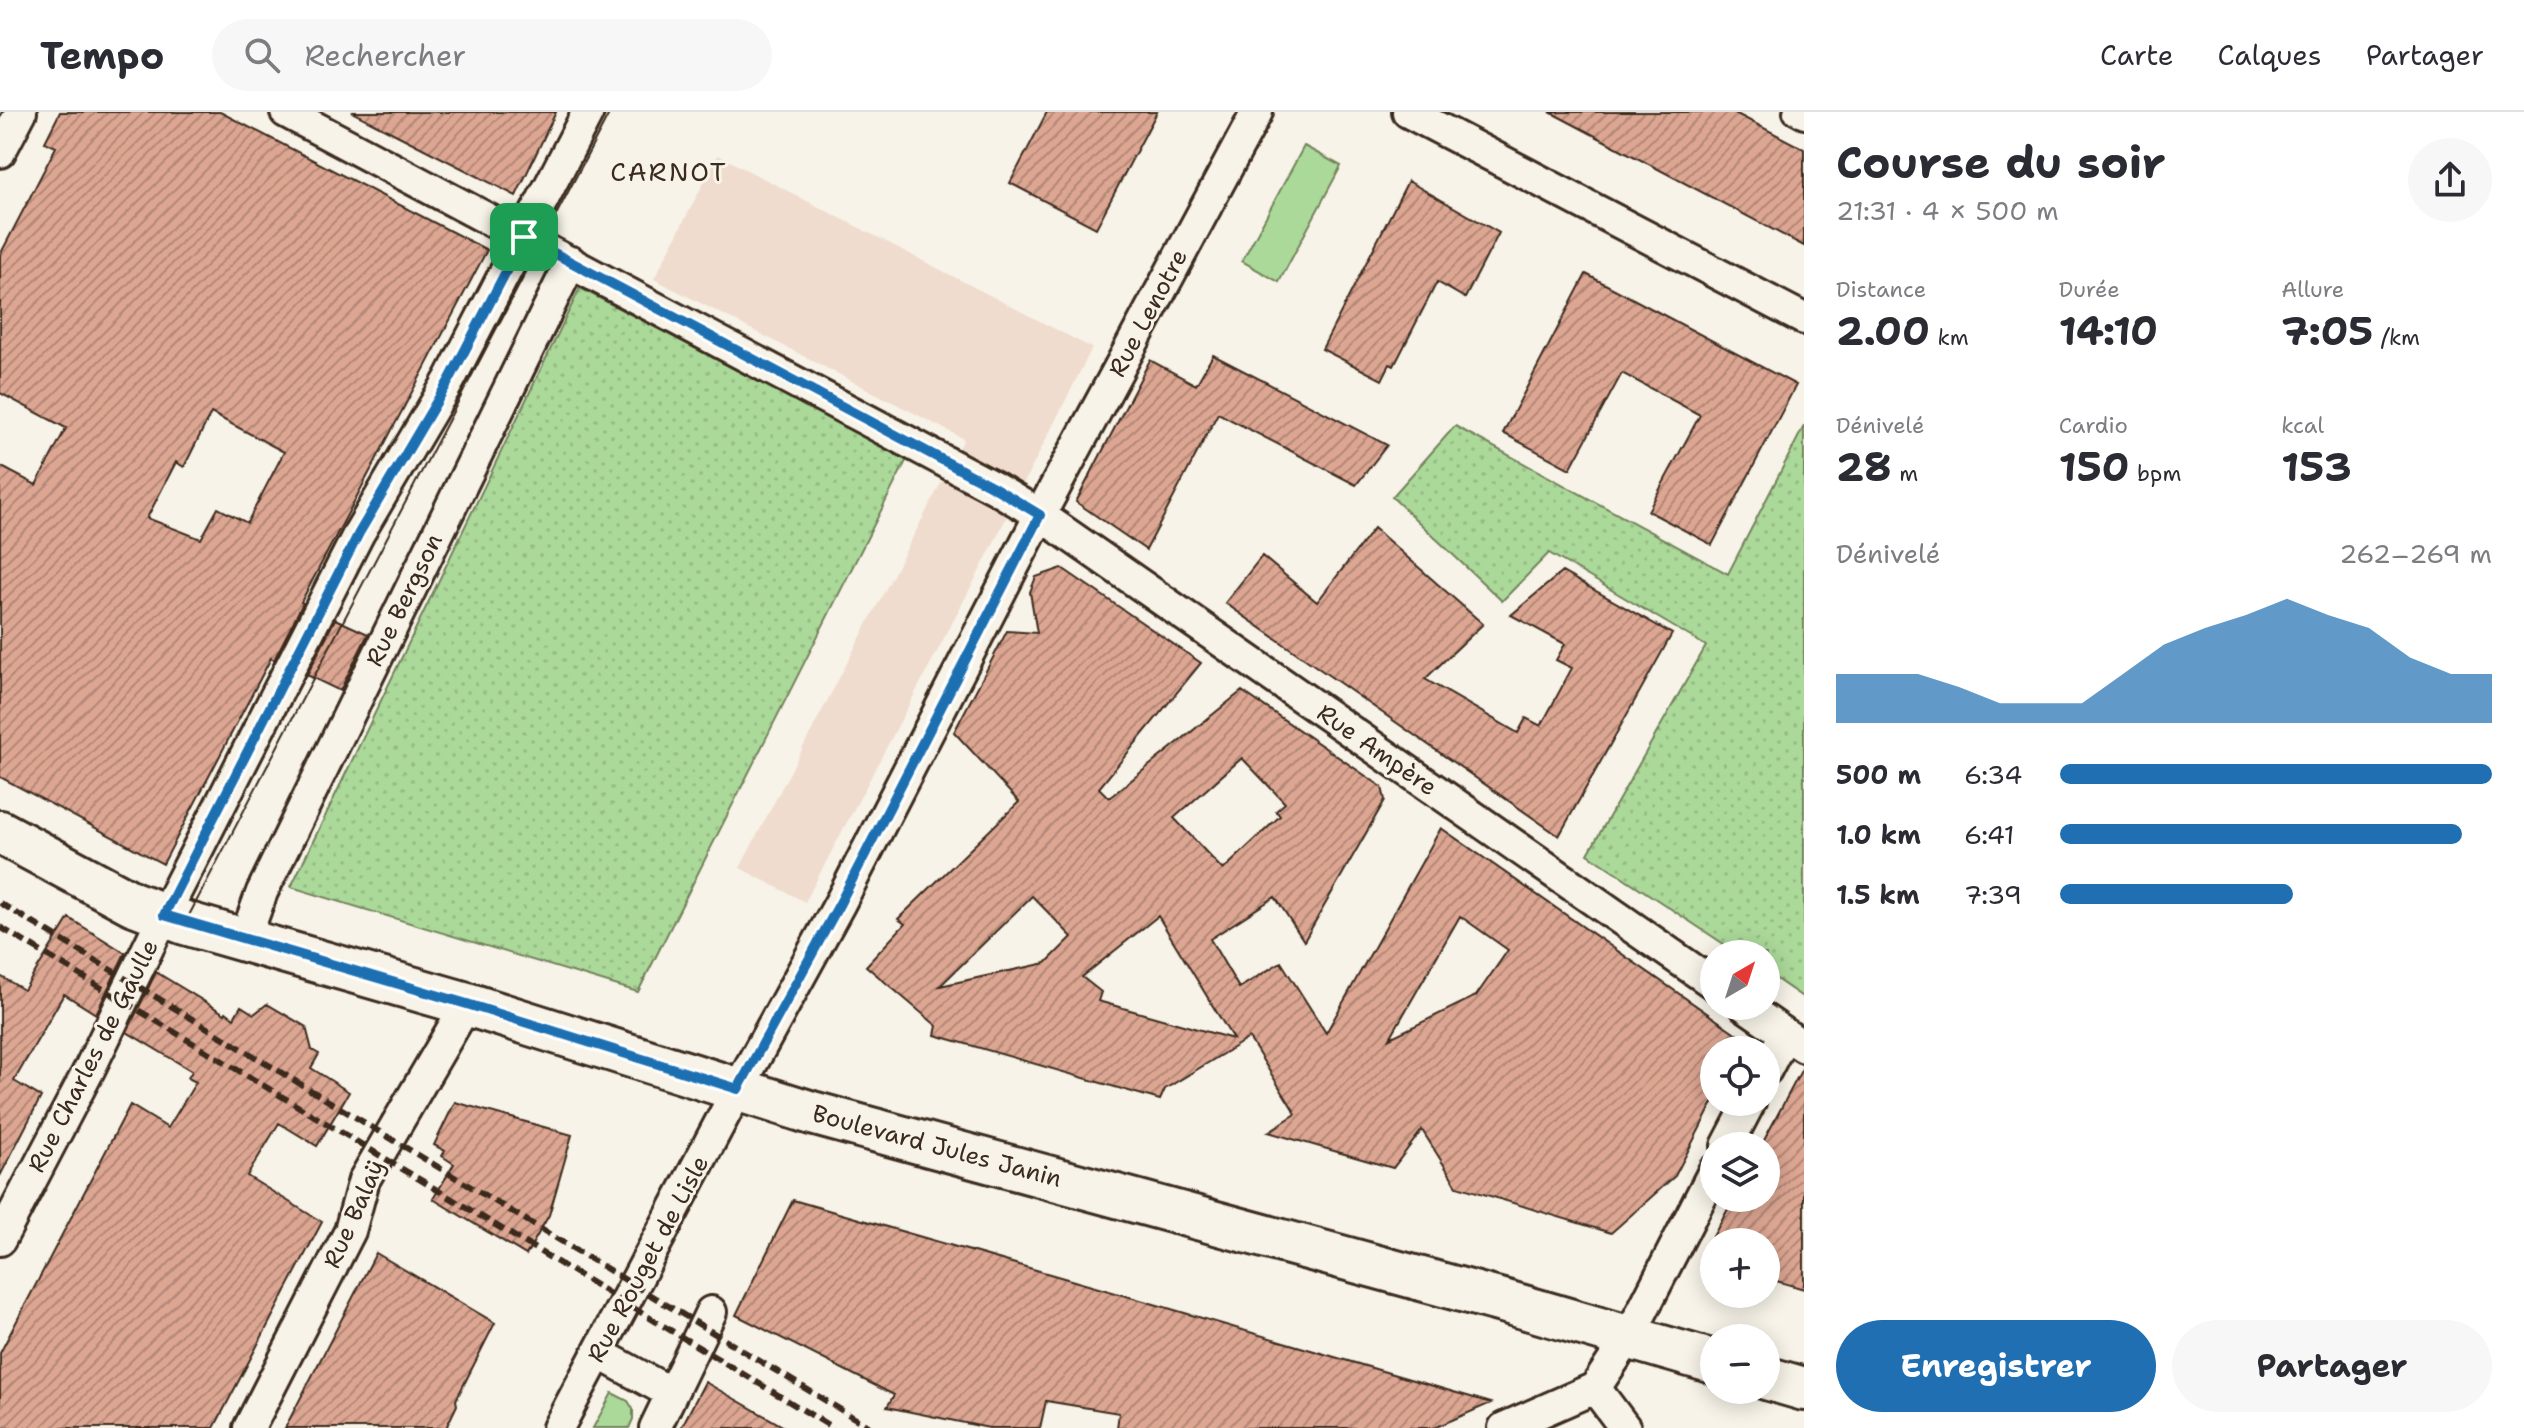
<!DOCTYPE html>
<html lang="fr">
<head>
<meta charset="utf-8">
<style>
  body { margin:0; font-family:"Shantell Sans",sans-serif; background:#f7f7f7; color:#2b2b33; height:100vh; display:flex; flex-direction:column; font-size:30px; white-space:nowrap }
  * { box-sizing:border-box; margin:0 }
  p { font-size:26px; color:#7c7c81 }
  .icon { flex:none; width:44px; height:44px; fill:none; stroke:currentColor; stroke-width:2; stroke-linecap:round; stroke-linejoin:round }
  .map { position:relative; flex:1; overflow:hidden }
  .details { display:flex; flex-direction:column; background:#fff; width:720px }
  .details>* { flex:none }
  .needle { width:52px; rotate:39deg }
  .tools { position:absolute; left:1700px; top:828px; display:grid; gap:16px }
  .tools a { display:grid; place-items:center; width:80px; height:80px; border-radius:50%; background:#fff; box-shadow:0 4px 20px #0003; font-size:40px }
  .pin { position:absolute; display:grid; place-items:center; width:68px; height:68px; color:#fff; margin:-34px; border-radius:16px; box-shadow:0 4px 12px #0006 }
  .round { display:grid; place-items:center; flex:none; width:84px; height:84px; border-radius:42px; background:#f7f7f7 }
  .summary { display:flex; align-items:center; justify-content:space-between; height:136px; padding:0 32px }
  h1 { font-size:44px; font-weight:700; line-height:60px }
  .metrics { display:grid; grid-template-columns:repeat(3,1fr); gap:12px; height:136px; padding:8px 32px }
  .metrics div { display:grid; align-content:center }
  .metrics b { font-size:40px; font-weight:700 }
  .metrics small { font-size:22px; font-weight:400 }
  .metrics p { font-size:22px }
  .chart { height:224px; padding:16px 32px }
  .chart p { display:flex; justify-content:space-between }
  .chart svg { width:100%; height:144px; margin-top:8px; fill:#1f6fb2; opacity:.7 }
  .cta { display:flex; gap:16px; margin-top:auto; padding:16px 32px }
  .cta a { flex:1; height:92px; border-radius:48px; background:#1f6fb2; color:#fff; font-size:32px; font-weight:700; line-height:92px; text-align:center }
  .cta a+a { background:#f7f7f7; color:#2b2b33 }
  ul { padding:0 32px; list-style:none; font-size:26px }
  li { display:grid; grid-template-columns:128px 96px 1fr; align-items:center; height:60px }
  li i { height:20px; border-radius:10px; background:#1f6fb2 }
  header { display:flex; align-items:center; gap:48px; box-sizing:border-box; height:112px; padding:0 40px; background:#fff; border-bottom:2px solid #e1e1e2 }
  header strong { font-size:38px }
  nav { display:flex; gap:44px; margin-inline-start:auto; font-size:28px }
  .search { width:560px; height:72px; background:#f7f7f7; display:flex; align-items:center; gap:20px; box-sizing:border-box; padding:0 28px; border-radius:44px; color:#7c7c81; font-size:30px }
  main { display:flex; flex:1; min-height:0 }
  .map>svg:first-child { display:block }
  .built { fill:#efdcce }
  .grass { fill:#abd999; stroke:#73825c; stroke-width:2 }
  .park { fill:url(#park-dots); stroke:#73825c; stroke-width:2 }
  .building { fill:url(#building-hatch); stroke:#3b2a1e; stroke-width:2; fill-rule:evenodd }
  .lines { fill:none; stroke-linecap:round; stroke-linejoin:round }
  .pedestrian-casing { stroke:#3b2a1e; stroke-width:28 }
  .minor-casing { stroke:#3b2a1e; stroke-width:36 }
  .secondary-casing { stroke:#3b2a1e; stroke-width:48 }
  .pedestrian { stroke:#f7f3e8; stroke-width:22 }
  .minor { stroke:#f7f3e8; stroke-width:30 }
  .secondary { stroke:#f7f3e8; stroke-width:42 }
  .tram { stroke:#3b2a1e; stroke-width:2 }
  .rail { stroke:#3b2a1e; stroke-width:6; stroke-dasharray:12 6; stroke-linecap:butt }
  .route-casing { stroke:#fff; stroke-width:16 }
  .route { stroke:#1f6fb2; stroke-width:10 }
  .labels { text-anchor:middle; stroke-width:6; stroke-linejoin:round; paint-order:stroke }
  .street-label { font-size:24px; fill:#3b2a1e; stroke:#f7f3e8 }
  .neighbourhood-label { font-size:26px; letter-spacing:2px; fill:#3b2a1e; stroke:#f7f3e8 }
</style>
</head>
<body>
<header>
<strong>Tempo</strong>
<div class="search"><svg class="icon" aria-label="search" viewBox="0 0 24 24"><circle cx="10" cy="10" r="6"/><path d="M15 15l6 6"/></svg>Rechercher</div>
<nav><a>Carte</a><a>Calques</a><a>Partager</a></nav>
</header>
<main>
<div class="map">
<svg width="1804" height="1316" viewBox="0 0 1804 1316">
  <defs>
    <pattern id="park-dots" width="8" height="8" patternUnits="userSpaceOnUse" patternTransform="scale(2)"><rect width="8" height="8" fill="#abd999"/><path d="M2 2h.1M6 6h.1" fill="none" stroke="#94ba83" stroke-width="1.8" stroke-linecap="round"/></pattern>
    <pattern id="building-hatch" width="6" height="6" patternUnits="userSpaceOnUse" patternTransform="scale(2)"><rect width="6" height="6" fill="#dca692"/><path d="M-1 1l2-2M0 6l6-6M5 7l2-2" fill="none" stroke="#b48777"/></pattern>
  </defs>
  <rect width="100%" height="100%" fill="#f7f3e8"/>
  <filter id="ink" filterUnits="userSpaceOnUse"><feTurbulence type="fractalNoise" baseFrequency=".0125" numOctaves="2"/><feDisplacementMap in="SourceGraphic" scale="16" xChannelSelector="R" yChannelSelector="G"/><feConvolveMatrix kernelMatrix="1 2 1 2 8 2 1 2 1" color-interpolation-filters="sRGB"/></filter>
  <g filter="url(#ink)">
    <path class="built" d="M718 43 1092 236 980 458 805 790 740 756 964 327 654 167Z"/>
    <path class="grass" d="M1304 34 1341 54 1279 170 1242 149Z
      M612 1281 628 1289 633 1297V1307L629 1316H593Z"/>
    <path class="park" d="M580 176 907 347 638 880 291 775Z
      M1455 314 1728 462 1804 314V886L1766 860V842H1739L1588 742 1706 534 1549 441 1502 489 1392 385Z"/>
    <path class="building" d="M60 0H220L487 138 301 490 303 491 274 548 271 546 163 752 0 665V354L36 373 66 316 0 281V143L56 35 45 30ZM211 301 284 340 247 411 218 396 201 427 147 406 176 350 184 355Z
      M352 0H556L516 84Z
      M1047 0H1157L1096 116 1010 71Z
      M1550 0H1733L1804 37V134Z
      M1408 69 1499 121 1465 186 1437 170 1394 254 1390 252 1382 268 1322 237Z
      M1586 162 1796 273 1712 433 1648 399 1700 303 1622 261 1570 357 1503 321Z
      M1213 243 1387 333 1356 373 1218 301 1146 438 1076 390 1150 248 1196 273Z
      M1374 416 1483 512 1425 567 1518 621 1526 606 1541 614 1572 556 1556 548 1565 532 1511 503 1562 460 1672 522 1559 724 1225 491 1262 444 1317 490Z
      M1062 456 1201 551 1099 676 1109 686 1242 579 1382 675 1385 688 1304 829 1275 785 1210 827 1239 876 1281 850 1326 921 1441 716 1757 936 1756 938H1714V989L1675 1064 1611 1121 1457 1074 1422 1018 1393 1056 1268 1020 1296 1002 1249 926 1165 977 1160 988 935 923 937 914 866 854 905 812 898 807 1019 690 954 620 1007 519 1037 521 1030 480 1036 465ZM1242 646 1285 691 1276 699 1280 704 1223 758 1174 706ZM1032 784 1072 825 1046 851 940 874ZM1158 804 1233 927 1098 889 1101 880 1082 865ZM1460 804 1508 838 1476 884 1390 926Z
      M335 507 368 522 340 579 307 563Z
      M69 806 125 841 96 902 64 882 14 969 41 985 0 1064V864L24 878Z
      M156 860 225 902 226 900 234 906 241 894 254 902 267 892 306 915 312 938 319 942 311 956 349 980 317 1034 279 1011 247 1064 322 1110 214 1316H0V1241L130 993 168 1016 196 970 188 966 192 959 127 920Z
      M1804 953V1177L1766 1166V1130H1714V1139L1710 1130 1734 1086H1766V1034H1761Z
      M455 990 572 1023 549 1103 526 1143 433 1087 454 1052 442 1044 445 1039 434 1033Z
      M793 1088 1161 1194 1491 1291 1434 1316H1117L1119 1301 1046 1289 1040 1316H989L887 1295 894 1283 736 1203Z
      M376 1141 495 1211 456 1288 457 1293 446 1316H285Z
      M705 1270 786 1316H681Z"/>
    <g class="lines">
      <defs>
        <path id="pedestrian" d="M1795 0 1804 5"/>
        <path id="minor" d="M286 0 995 376 1040 403 1714 872
          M1408 0 1804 207
          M0 40 21 0
          M244 829 262 780 571 150
          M1745 894 1804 935
          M1766 958 1785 922
          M1727 1034 1750 990
          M0 1128 90 956 164 803 359 421 450 267 588 0
          M598 1241 671 1281
          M1595 1276 1625 1316
          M249 1316 350 1119 364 1068 467 892
          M558 1316 738 977 840 791 1040 403 1257 0
          M655 1316 711 1200
          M1504 1316 1595 1276 1629 1225 1714 1059"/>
        <path id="secondary" d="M0 720 132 791 185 811 467 892 812 1001 1506 1190 1714 1250
          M1766 1266 1804 1277"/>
      </defs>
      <use href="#pedestrian" class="pedestrian-casing"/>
      <use href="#minor" class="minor-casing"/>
      <use href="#secondary" class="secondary-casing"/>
      <use href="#pedestrian" class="pedestrian"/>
      <use href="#minor" class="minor"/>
      <use href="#secondary" class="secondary"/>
      <path class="tram" d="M185 811 610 0"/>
      <path class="rail" d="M0 791 871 1316
        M0 815 833 1316"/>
    </g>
  </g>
  <g class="lines" filter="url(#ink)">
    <defs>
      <path id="route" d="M524 125 995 376 1040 403 840 791 738 977 467 892 164 803 359 421 450 267Z"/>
    </defs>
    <use href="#route" class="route-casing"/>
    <use href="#route" class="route"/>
  </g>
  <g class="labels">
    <g class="street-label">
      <text transform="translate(1148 201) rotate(-62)" y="8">Rue Lenotre</text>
      <text transform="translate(404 488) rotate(-64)" y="8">Rue Bergson</text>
      <text transform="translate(1377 638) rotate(35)" y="8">Rue Ampère</text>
      <text transform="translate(93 944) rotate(-63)" y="8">Rue Charles de Gaulle</text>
      <text transform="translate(937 1034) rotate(15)" y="8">Boulevard Jules Janin</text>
      <text transform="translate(354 1102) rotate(-66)" y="8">Rue Balaÿ</text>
      <text transform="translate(648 1147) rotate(-62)" y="8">Rue Rouget de Lisle</text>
    </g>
    <g class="neighbourhood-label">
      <text x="669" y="69">CARNOT</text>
    </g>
  </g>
</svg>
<div class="tools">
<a><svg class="needle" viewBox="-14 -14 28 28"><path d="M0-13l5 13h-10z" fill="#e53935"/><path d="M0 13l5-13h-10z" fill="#7c7c81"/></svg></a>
<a><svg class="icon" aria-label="locate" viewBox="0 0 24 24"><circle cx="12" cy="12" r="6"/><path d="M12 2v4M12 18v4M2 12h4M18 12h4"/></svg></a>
<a><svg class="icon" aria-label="layers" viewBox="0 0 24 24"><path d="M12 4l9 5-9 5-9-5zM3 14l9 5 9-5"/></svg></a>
<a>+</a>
<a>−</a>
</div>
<div class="pin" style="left:524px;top:125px;background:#1e9e55"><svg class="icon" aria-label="arrive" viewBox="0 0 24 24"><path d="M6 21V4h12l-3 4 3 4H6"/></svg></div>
</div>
<section class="details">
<div class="summary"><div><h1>Course du soir</h1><p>21:31 · 4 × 500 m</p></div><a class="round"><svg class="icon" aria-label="share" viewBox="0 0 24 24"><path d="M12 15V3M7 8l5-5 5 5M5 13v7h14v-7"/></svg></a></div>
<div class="metrics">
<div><p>Distance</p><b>2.00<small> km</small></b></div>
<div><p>Durée</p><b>14:10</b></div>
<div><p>Allure</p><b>7:05<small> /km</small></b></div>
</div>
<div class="metrics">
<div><p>Dénivelé</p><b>28<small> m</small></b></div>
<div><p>Cardio</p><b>150<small> bpm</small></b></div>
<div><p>kcal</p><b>153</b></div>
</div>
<div class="chart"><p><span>Dénivelé</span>262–269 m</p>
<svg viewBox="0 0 160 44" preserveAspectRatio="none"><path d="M0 44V29L10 29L20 29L30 33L40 38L50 38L60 38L70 29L80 20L90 15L100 11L110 6L120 11L130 15L140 24L150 29L160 29V44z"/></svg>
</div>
<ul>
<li><b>500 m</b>6:34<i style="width:100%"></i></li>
<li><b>1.0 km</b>6:41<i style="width:93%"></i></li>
<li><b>1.5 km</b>7:39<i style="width:54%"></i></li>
</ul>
<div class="cta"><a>Enregistrer</a><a>Partager</a></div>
</section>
</main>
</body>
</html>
